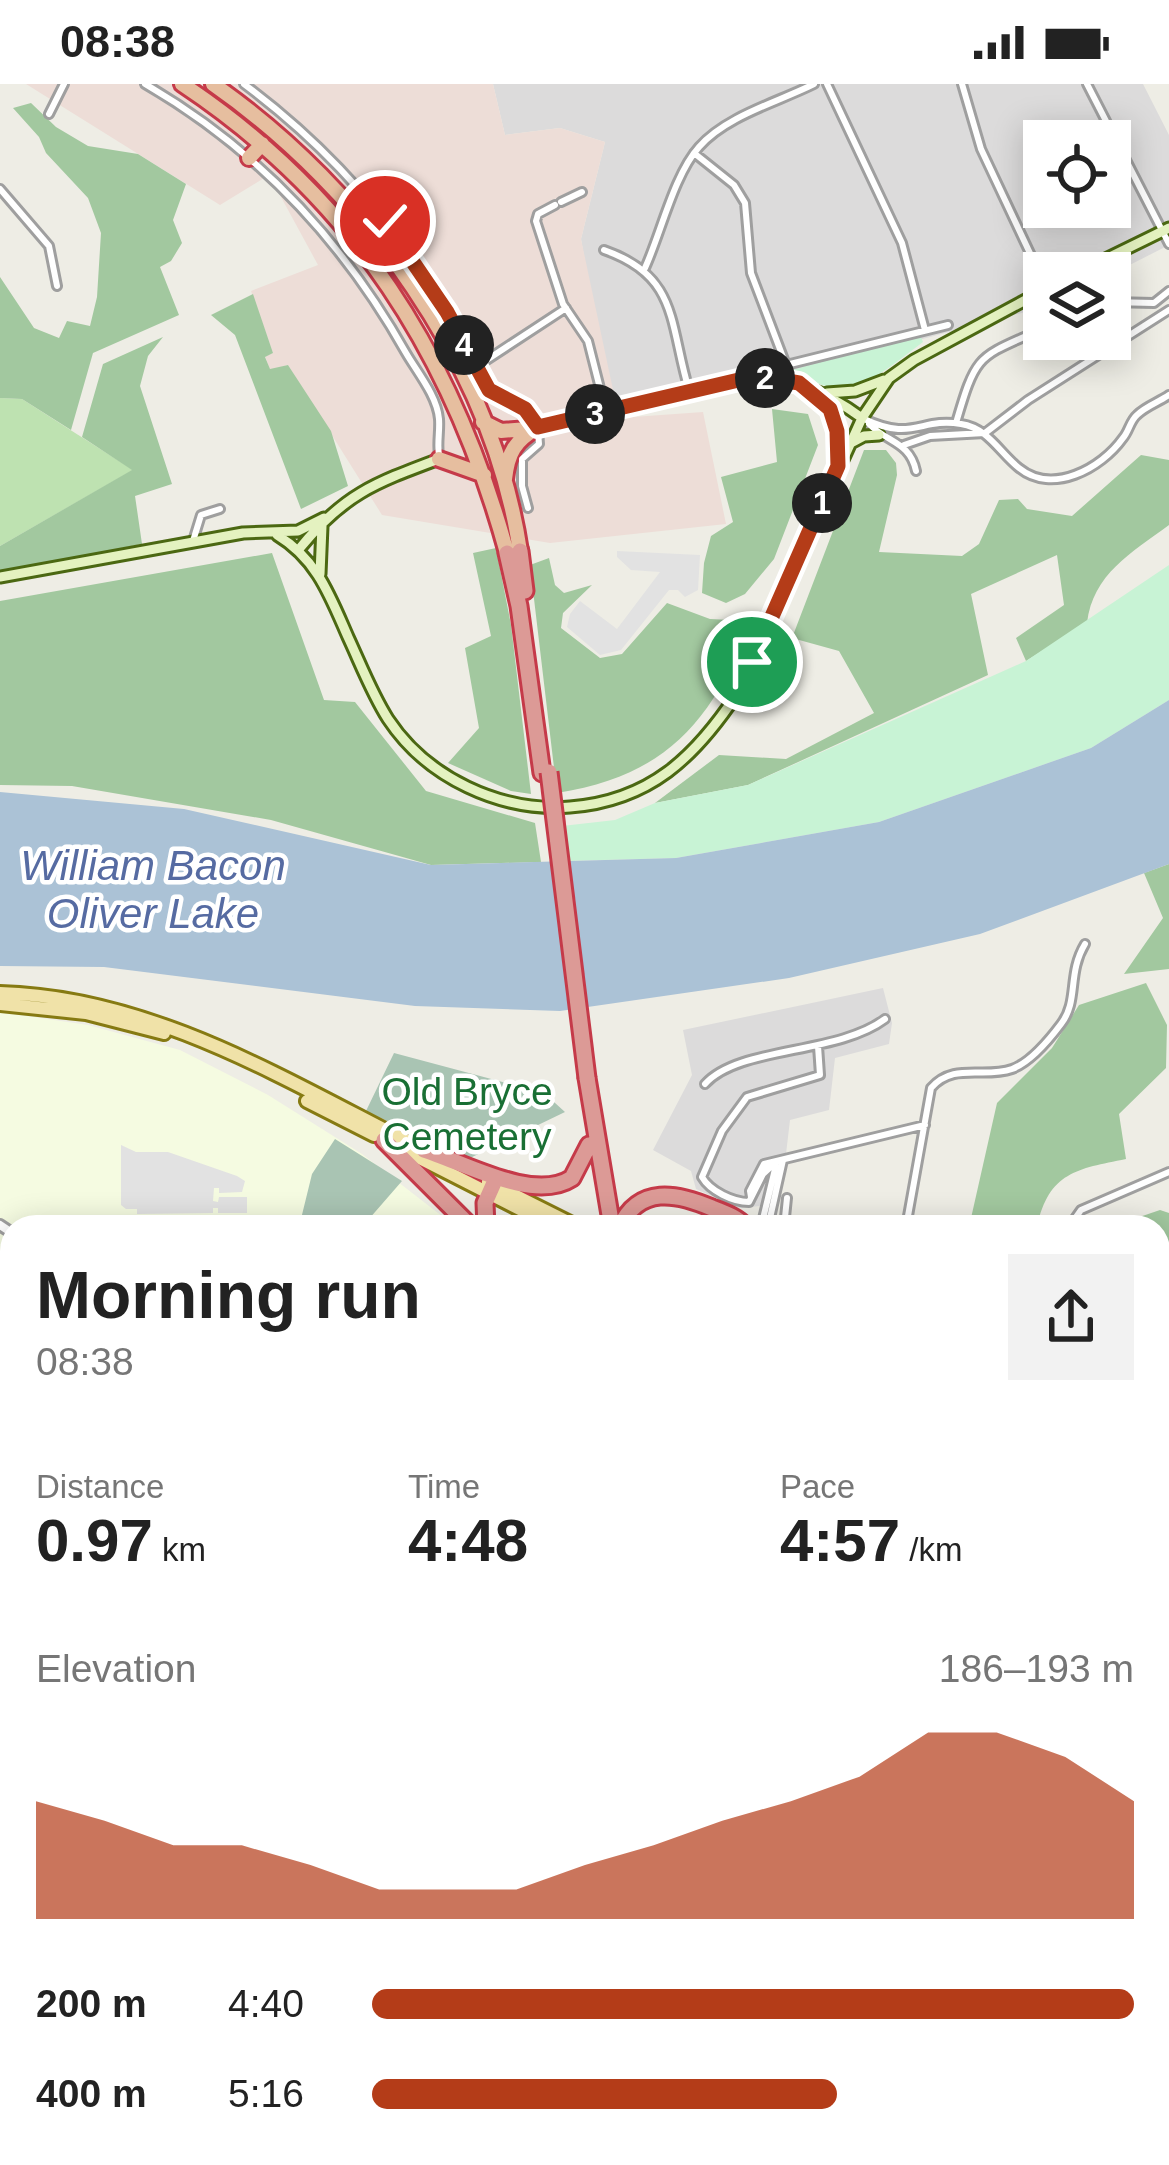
<!DOCTYPE html>
<html lang="en">
<head>
<meta charset="utf-8">
<style>
  body { margin:0; font-family:Arial,sans-serif; background:#f2f2f2; color:#222; height:100vh; display:flex; flex-direction:column; font-size:45px; white-space:nowrap }
  * { box-sizing:border-box; margin:0 }
  p { font-size:39px; color:#767676 }
  .icon { flex:none; width:66px; height:66px; fill:none; stroke:currentColor; stroke-width:2; stroke-linecap:round; stroke-linejoin:round }
  .map { position:relative; flex:1; overflow:hidden }
  .sheet { position:absolute; left:0px; top:1131px; width:1170px; height:951px; display:flex; flex-direction:column; background:#fff; border-radius:36px 36px 0 0; box-shadow:0 6px 30px #0003 }
  .sheet>* { flex:none }
  .controls { position:absolute; left:1023px; top:36px; display:grid; gap:24px }
  .controls a { display:grid; place-items:center; width:108px; height:108px; border-radius:0px; background:#fff; box-shadow:0 6px 30px #0003; font-size:60px }
  .pin { position:absolute; display:grid; place-items:center; width:102px; height:102px; color:#fff; margin:-51px; border:6px solid #fff; border-radius:50%; box-shadow:0 3px 12px #0007 }
  .km { position:absolute; width:60px; height:60px; margin:-30px; border-radius:50%; background:#222; color:#fff; font-size:33px; line-height:60px; text-align:center }
  .round { display:grid; place-items:center; flex:none; width:126px; height:126px; border-radius:0px; background:#f2f2f2 }
  .overview { display:flex; align-items:center; justify-content:space-between; height:204px; padding:0 36px }
  h1 { font-size:66px; font-weight:700; line-height:90px }
  .metrics { display:grid; grid-template-columns:repeat(3,1fr); gap:18px; height:204px; padding:12px 36px }
  .metrics div { display:grid; align-content:center }
  .metrics b { font-size:60px; font-weight:700 }
  .metrics small { font-size:33px; font-weight:400 }
  .metrics p { font-size:33px }
  .chart { height:336px; padding:24px 36px }
  .chart p { display:flex; justify-content:space-between }
  .chart svg { width:100%; height:216px; margin-top:12px; fill:#b43c18; opacity:.7 }
  ul { padding:0 36px; list-style:none; font-size:39px }
  li { display:grid; grid-template-columns:192px 144px 1fr; align-items:center; height:90px }
  li i { height:30px; border-radius:15px; background:#b43c18 }
  .status { display:flex; justify-content:space-between; align-items:center; height:84px; padding:0 60px; background:#fff; direction:ltr }
  .status svg { height:33px; fill:currentColor }
  .map>svg:first-child { display:block }
  .residential { fill:#dcdbdb; fill-rule:evenodd }
  .commercial { fill:#edddd7 }
  .education { fill:#f5fbe1 }
  .grass { fill:#bee2b1 }
  .forest { fill:#a2c89f }
  .cemetery { fill:#a9c4b3 }
  .park { fill:#c8f3d5 }
  .parking { fill:#e2e2e2 }
  .water { fill:#abc2d6 }
  .lines { fill:none; stroke-linecap:round; stroke-linejoin:round }
  .minor-casing { stroke:#9f9f9f; stroke-width:12 }
  .tertiary-casing { stroke:#9f9f9f; stroke-width:14 }
  .secondary-casing { stroke:#4b6812; stroke-width:15 }
  .primary-casing { stroke:#867a12; stroke-width:18 }
  .trunk-casing { stroke:#c53a49; stroke-width:20 }
  .motorway-casing { stroke:#c53a49; stroke-width:21 }
  .minor { stroke:#fff; stroke-width:6 }
  .tertiary { stroke:#fff; stroke-width:8 }
  .secondary { stroke:#e4f2c0; stroke-width:9 }
  .primary { stroke:#f0e2a8; stroke-width:12 }
  .trunk { stroke:#e6be9f; stroke-width:14 }
  .motorway { stroke:#dc9a96; stroke-width:15 }
  .motorway-bridge-casing { stroke:#c53a49; stroke-width:21; stroke-linecap:butt }
  .motorway-bridge { stroke:#dc9a96; stroke-width:15 }
  .route-casing { stroke:#fff; stroke-width:24 }
  .route { stroke:#b43c18; stroke-width:15 }
  .labels { text-anchor:middle; stroke-width:9; stroke-linejoin:round; paint-order:stroke }
  .park-label { font-size:39px; fill:#196f34; stroke:#fff }
  .water-label { font-size:42px; font-style:italic; fill:#566ba2; stroke:#fff }
</style>
</head>
<body>
<div class="status"><b>08:38</b><svg viewBox="0 0 49 12"><path d="M0 12V9h3v3zM5 12V6h3v6zM10 12V3h3v9zM15 12V0h3v12zM26 1h20v11H26zM47 4h2v5h-2z"/></svg></div>
<div class="map">
<svg width="1169" height="2081" viewBox="0 0 1169 2081">
  <rect width="100%" height="100%" fill="#eeede5"/>
  <path class="residential" d="M493 0H1143L1169 51V161L1110 191 1044 189V223L619 335 598 252 581 155 605 58 560 44 505 51ZM1044 57H1110V123H1044Z
    M883 904 892 939 889 960 835 974 829 1026 790 1036 786 1070 760 1122 739 1124 696 1105 691 1087 653 1066 692 991 683 946Z"/>
  <path class="commercial" d="M26 0H493L505 51 560 44 605 58 581 155 619 334 703 328 726 440 550 459 382 431 288 281 270 286 265 272 273 269 251 207 318 181 269 91 220 121Z"/>
  <path class="education" d="M0 928 88 941 180 966 268 1011 362 1070 456 1143H12V2070H1136L1139 2081H0Z
    M1158 1536H1169V1814L1158 1821Z"/>
  <path class="grass" d="M0 314 22 315 133 386 0 462Z"/>
  <path class="forest" d="M31 19 56 43 88 62 138 70 186 100 173 136 182 159 171 177 160 183 179 231 93 269 71 346 22 315 0 314V193L34 244 59 254 67 237 90 242 97 213 101 149 88 114 46 69 39 53 13 24Z
    M253 210 273 269 265 273 270 285 288 281 331 347 348 402 301 425 235 251 211 231Z
    M163 253 148 272 140 302 172 400 135 412 142 460 0 488V462L132 386 82 353 103 280Z
    M772 325 808 330 818 361 774 475 745 510 726 519 702 509 704 479 711 452 733 438 721 393 777 378Z
    M864 366H886L896 379 897 391 879 468 962 472 979 460 999 416 1018 415 1027 425 1072 432 1141 371 1169 376V441C1131 469 1093 490 1087 539L1026 577 1016 554 1064 521 1057 471 971 510 988 591 748 701 655 719 719 671 786 675 874 629 839 567 792 554Z
    M496 464 511 541 531 710 511 707 448 679 479 644 465 564 491 552 473 469Z
    M272 469 324 616 355 618 426 707 535 739 541 778 431 781 271 736 72 702 0 701V517Z
    M549 474 555 501 564 509 592 501 563 529 561 544 600 574 622 570 667 519 710 535 752 537C711 638 668 691 557 709L530 481Z
    M1169 780V885L1124 890 1163 834 1144 789Z
    M1146 899 1167 941 1166 984 1119 1030 1126 1075C1077 1085 1049 1088 1037 1143H969L997 1019 1052 964 1079 921Z
    M1160 1126 1169 1129V1225L1158 1226V1143H1110Z
    M1169 1252V1518H1158V1253Z"/>
  <path class="cemetery" d="M394 969 544 1009 565 1028 468 1075 366 1027Z
    M335 1055 402 1097 362 1143H299L312 1090Z"/>
  <path class="park" d="M920 251 923 258C876 293 848 324 792 286Z
    M1169 481V616L1091 664 879 738 676 774 566 777 562 742 615 736 655 719 748 701 1026 577Z
    M0 1599 12 1601V1866L0 1863Z
    M210 2070H463L468 2081H215Z"/>
  <path class="parking" d="M617 467 700 471 698 506 685 513 678 506H669L621 566 600 571 567 543 570 530 580 517 617 545 660 488 631 486 617 473Z
    M121 1061 136 1068H168L237 1092 245 1097 242 1108 219 1109V1104H214L213 1117 218 1118 219 1113H247V1129H218V1124H213V1129L137 1130V1125H126L121 1121Z"/>
  <path class="water" d="M1169 616V780L980 850 789 894 560 927 415 922 104 883 0 882V708L184 725 431 781 676 774 879 738 1091 664Z"/>
  <g class="lines">
    <defs>
      <path id="minor" d="M145 0C257 65 343 157 406 269 417 288 437 312 439 335 440 347 437 359 439 371
        M244 0C319 56 384 126 433 205 452 236 464 275 487 303 508 330 538 312 539 360L522 375V402L528 424
        M827 0 902 159 925 246
        M962 0 981 65 1044 199
        M1087 0 1169 160
        M49 30 64 0
        M694 69 734 101 745 119 751 189 786 281 782 296
        M0 105 49 162 57 202
        M561 118 582 108
        M555 121 538 130 536 137 563 220 588 257 606 328
        M604 166C679 192 669 240 689 306
        M645 184C661 149 674 91 699 63 726 32 778 18 814 0
        M1110 218 1154 219 1169 207
        M786 281 948 241
        M476 283 566 224
        M862 334C914 359 919 333 961 340 988 344 999 368 1019 384 1052 411 1101 385 1123 354 1129 347 1130 337 1137 331 1146 322 1159 318 1169 311
        M956 339C977 267 978 274 1044 244
        M869 340C888 359 910 358 916 387
        M904 361 930 352 985 349 1028 316 1169 226
        M193 457 201 431 220 425
        M705 1000C739 962 837 971 885 935
        M776 1078 763 1090 749 1118C733 1118 710 1107 702 1093L722 1047 747 1013 820 991 818 962
        M751 1113 750 1107 764 1080 925 1041
        M761 1143 776 1081
        M768 1143 783 1076
        M784 1143 787 1114
        M906 1143 931 1004C954 978 983 995 1012 985 1031 978 1049 956 1061 940 1079 917 1067 890 1085 860
        M1069 1143 1081 1126 1169 1088
        M0 1228 12 1216
        M0 1590 12 1596
        M0 1642 12 1628
        M26 2070V2081
        M77 2070V2081
        M1017 2070 1018 2081
        M1097 2070 1098 2075
        M1073 2081 1086 2070"/>
      <path id="tertiary" d="M0 1141 12 1149
        M0 1392 12 1381
        M0 1407 12 1395
        M1158 1529H1169
        M0 1870 12 1873
        M1161 1873 1169 1852
        M768 2070 769 2081
        M779 2070 780 2081"/>
      <path id="secondary" d="M1077 189 1169 144
        M808 306 830 324 838 380
        M827 309 855 307 884 296
        M538 343 743 295C791 293 824 306 862 334
        M849 360 864 352 879 351
        M277 451C317 475 330 512 348 553 361 581 372 610 388 635 427 694 500 728 570 723 650 717 695 673 737 610L862 334 889 294 914 276 1044 206
        M300 464C344 410 375 399 439 375
        M320 490 322 442
        M0 493 243 449 298 447 324 434"/>
      <path id="primary" d="M0 909C157 913 295 1002 432 1070
        M0 920 86 929 164 949
        M307 1017 374 1051
        M392 1060 555 1143
        M488 1098 578 1143
        M1158 1238 1169 1237"/>
      <path id="trunk" d="M182 0C355 115 453 272 507 469
        M213 0C365 106 492 281 520 467
        M249 74 262 60
        M363 151 385 137
        M483 338 501 347 528 345
        M439 375 484 391
        M505 395C508 368 515 357 538 343"/>
      <path id="motorway" d="M520 467 525 507
        M507 469 519 522 542 689
        M587 994 612 1143
        M384 1056 471 1143
        M424 1066C465 1079 534 1119 572 1094L589 1061
        M486 1143 485 1119 493 1101
        M620 1143C639 1101 677 1109 712 1124 725 1129 737 1133 746 1143
        M1158 1870 1168 1902 1160 1964 1169 2021
        M1158 2031 1169 2063"/>
    </defs>
    <use href="#minor" class="minor-casing"/>
    <use href="#tertiary" class="tertiary-casing"/>
    <use href="#secondary" class="secondary-casing"/>
    <use href="#primary" class="primary-casing"/>
    <use href="#trunk" class="trunk-casing"/>
    <use href="#motorway" class="motorway-casing"/>
    <use href="#minor" class="minor"/>
    <use href="#tertiary" class="tertiary"/>
    <use href="#secondary" class="secondary"/>
    <use href="#primary" class="primary"/>
    <use href="#trunk" class="trunk"/>
    <use href="#motorway" class="motorway"/>
    <defs>
      <path id="motorway-bridge" d="M549 688 587 994"/>
    </defs>
    <use href="#motorway-bridge" class="motorway-bridge-casing"/>
    <use href="#motorway-bridge" class="motorway-bridge"/>
  </g>
  <g class="lines">
    <defs>
      <path id="route" d="M385 137 447 228 489 306 525 325 538 343 743 295 782 296 799 299 830 325 837 347 838 382 752 578"/>
    </defs>
    <use href="#route" class="route-casing"/>
    <use href="#route" class="route"/>
  </g>
  <g class="labels">
    <g class="park-label">
      <text x="467" y="1021">Old Bryce<tspan x="467" dy="45">Cemetery</tspan></text>
    </g>
    <g class="water-label">
      <text x="153" y="796">William Bacon<tspan x="153" dy="48">Oliver Lake</tspan></text>
    </g>
  </g>
</svg>
<div class="controls">
<a><svg class="icon" aria-label="locate" viewBox="0 0 24 24"><circle cx="12" cy="12" r="6"/><path d="M12 2v4M12 18v4M2 12h4M18 12h4"/></svg></a>
<a><svg class="icon" aria-label="layers" viewBox="0 0 24 24"><path d="M12 4l9 5-9 5-9-5zM3 14l9 5 9-5"/></svg></a>
</div>
<div class="pin" style="left:752px;top:578px;background:#1e9e55"><svg class="icon" aria-label="arrive" viewBox="0 0 24 24"><path d="M6 21V4h12l-3 4 3 4H6"/></svg></div>
<div class="pin" style="left:385px;top:137px;background:#d93025"><svg class="icon" aria-label="check" viewBox="0 0 24 24"><path d="M5 12l5 5 9-10"/></svg></div>
<b class="km" style="left:822px;top:419px">1</b>
<b class="km" style="left:765px;top:294px">2</b>
<b class="km" style="left:595px;top:330px">3</b>
<b class="km" style="left:464px;top:261px">4</b>
<section class="sheet">
<div class="overview"><div><h1>Morning run</h1><p>08:38</p></div><a class="round"><svg class="icon" aria-label="share" viewBox="0 0 24 24"><path d="M12 15V3M7 8l5-5 5 5M5 13v7h14v-7"/></svg></a></div>
<div class="metrics">
<div><p>Distance</p><b>0.97<small> km</small></b></div>
<div><p>Time</p><b>4:48</b></div>
<div><p>Pace</p><b>4:57<small> /km</small></b></div>
</div>
<div class="chart"><p><span>Elevation</span>186–193 m</p>
<svg viewBox="0 0 160 44" preserveAspectRatio="none"><path d="M0 44V20L10 24L20 29L30 29L40 33L50 38L60 38L70 38L80 33L90 29L100 24L110 20L120 15L130 6L140 6L150 11L160 20V44z"/></svg>
</div>
<ul>
<li><b>200 m</b>4:40<i style="width:100%"></i></li>
<li><b>400 m</b>5:16<i style="width:61%"></i></li>
</ul>
</section>
</div>
</body>
</html>
